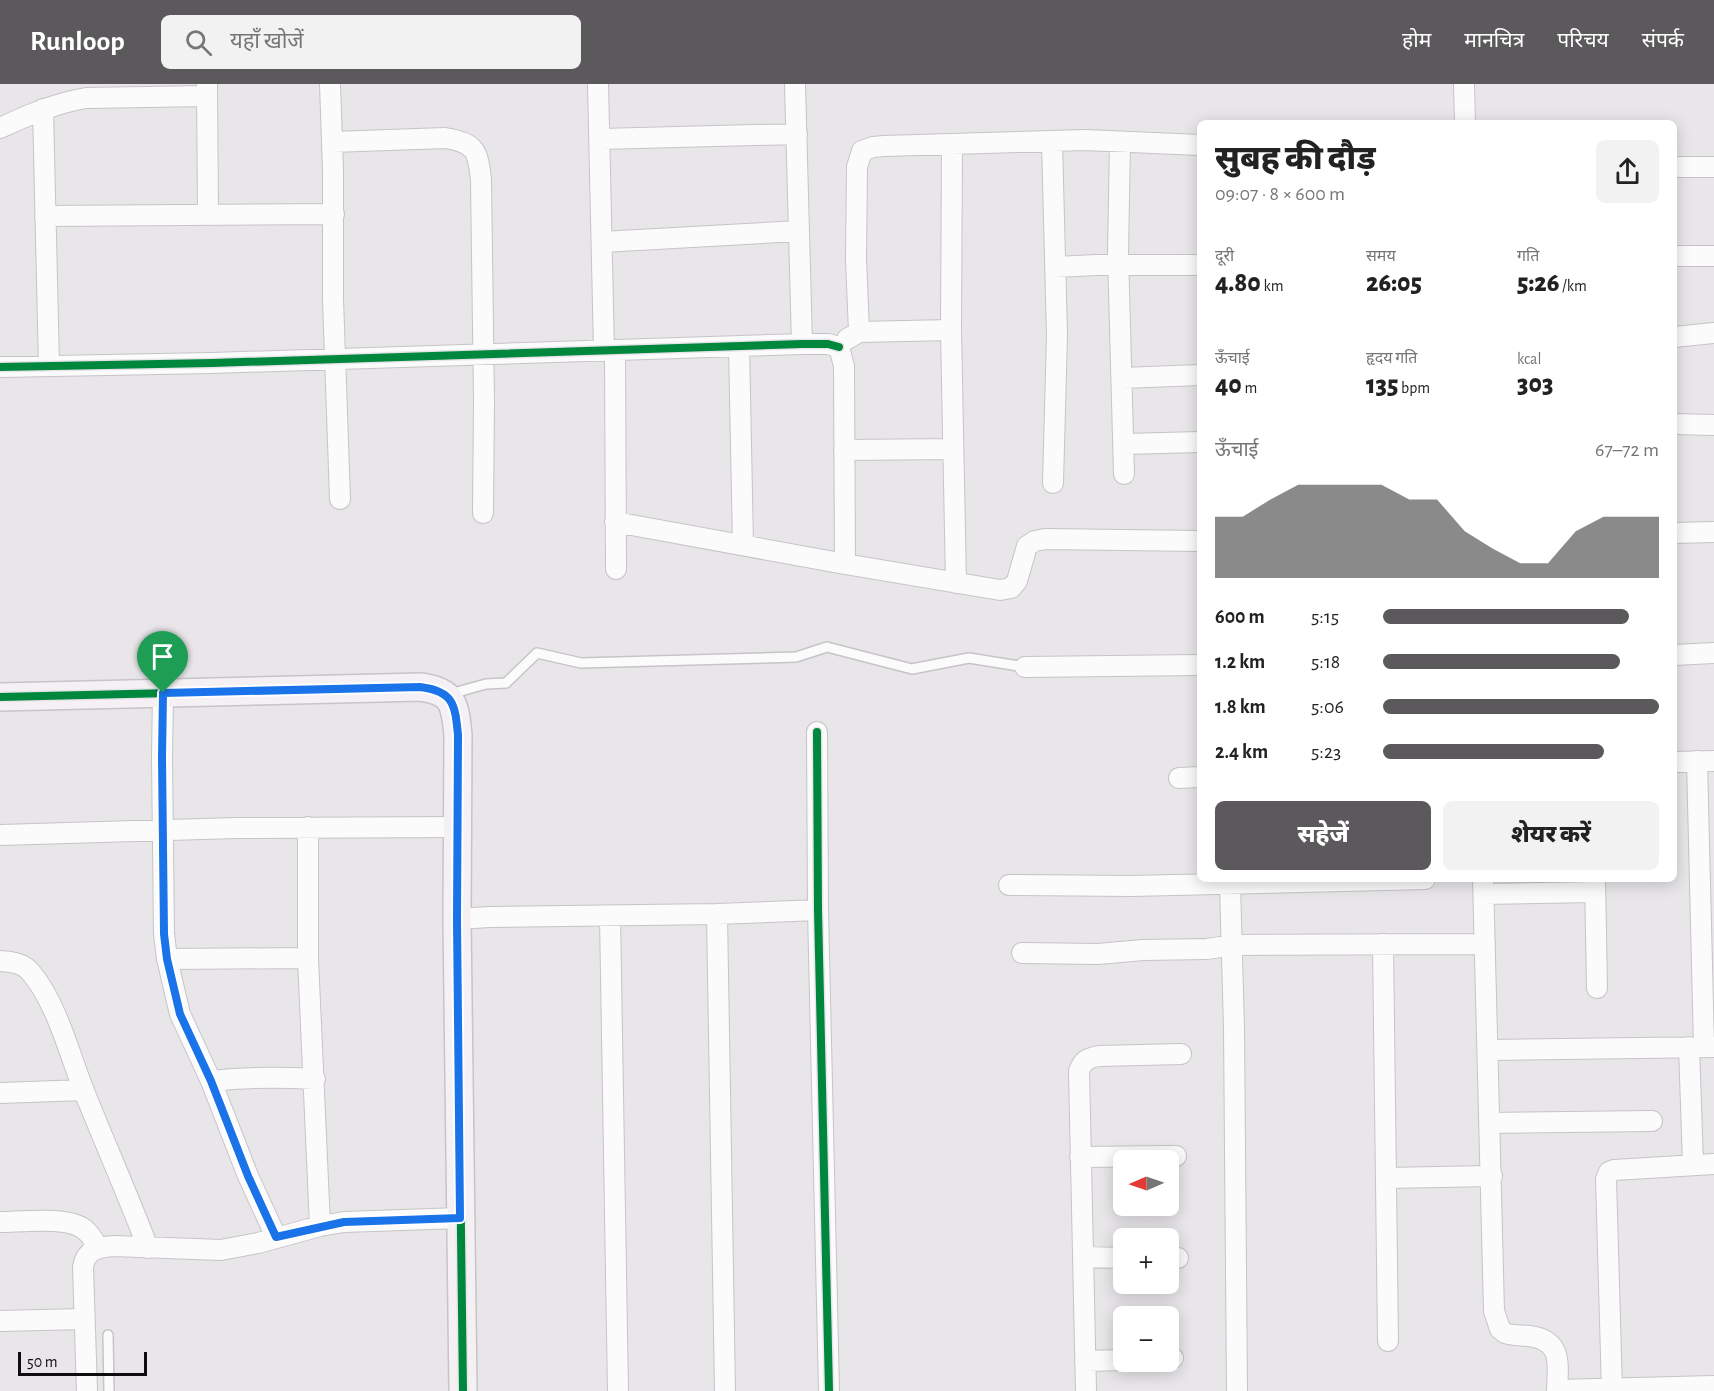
<!DOCTYPE html>
<html lang="hi">
<head>
<meta charset="utf-8">
<style>
  body { margin:0; font-family:"Alegreya Sans","Noto Sans Devanagari",sans-serif; background:#f2f2f2; color:#222; height:100vh; display:flex; flex-direction:column; font-size:22px; white-space:nowrap }
  * { box-sizing:border-box; margin:0 }
  p { font-size:20px; color:#767676 }
  .icon { flex:none; width:33px; height:33px; fill:none; stroke:currentColor; stroke-width:2; stroke-linecap:round; stroke-linejoin:round }
  .map { position:relative; flex:1; overflow:hidden }
  .panel { position:absolute; left:1197px; top:36px; width:480px; height:762px; display:flex; flex-direction:column; background:#fff; border-radius:9px; box-shadow:0 3px 15px #0003 }
  .panel>* { flex:none }
  .needle { width:39px; rotate:268deg }
  .tools { position:absolute; left:1113px; top:1066px; display:grid; gap:12px }
  .tools a { display:grid; place-items:center; width:66px; height:66px; border-radius:9px; background:#fff; box-shadow:0 3px 15px #0003; font-size:30px }
  .scale { position:absolute; left:18px; bottom:15px; width:129px; box-sizing:border-box; padding-left:6px; border:3px solid #0f0d0f; border-top:0; font-size:16px; line-height:21px; white-space:nowrap; color:#0f0d0f; -webkit-text-stroke:4px #e8e5ea; paint-order:stroke }
  .pin { position:absolute; display:grid; place-items:center; width:51px; height:51px; color:#fff; margin:-62px -26px; border-radius:50% 50% 50% 0; rotate:-45deg; box-shadow:0 0 6px #0007 }
  .pin .icon { rotate:45deg }
  .round { display:grid; place-items:center; flex:none; width:63px; height:63px; border-radius:9px; background:#f2f2f2 }
  .overview { display:flex; align-items:center; justify-content:space-between; height:102px; padding:0 18px }
  h1 { font-size:33px; font-weight:800; line-height:45px }
  .stats { display:grid; grid-template-columns:repeat(3,1fr); gap:9px; height:102px; padding:6px 18px }
  .stats div { display:grid; align-content:center }
  .stats b { font-size:26px; font-weight:800 }
  .stats small { font-size:16px; font-weight:400 }
  .stats p { font-size:16px }
  .chart { height:168px; padding:12px 18px }
  .chart p { display:flex; justify-content:space-between }
  .chart svg { width:100%; height:108px; margin-top:6px; fill:#5b595b; opacity:.7 }
  .action { display:flex; gap:12px; margin-top:auto; padding:12px 18px }
  .action a { flex:1; height:69px; border-radius:9px; background:#5b595b; color:#fff; font-size:24px; font-weight:800; line-height:69px; text-align:center }
  .action a+a { background:#f2f2f2; color:#222 }
  ul { padding:0 18px; list-style:none; font-size:20px }
  li { display:grid; grid-template-columns:96px 72px 1fr; align-items:center; height:45px }
  li i { height:15px; border-radius:8px; background:#5b595b }
  header { display:flex; align-items:center; gap:36px; box-sizing:border-box; height:84px; padding:0 30px; background:#5b595b; color:#fff }
  header strong { font-size:28px }
  nav { display:flex; gap:33px; margin-inline-start:auto; font-size:21px }
  .search { width:420px; height:54px; background:#f2f2f2; display:flex; align-items:center; gap:15px; box-sizing:border-box; padding:0 21px; border-radius:9px; color:#767676; font-size:22px }
  .map>svg:first-child { display:block }
  .lines { fill:none; stroke-linecap:round; stroke-linejoin:round }
  .lane-casing { stroke:#c6c4c6; stroke-width:12 }
  .street-casing { stroke:#c6c4c6; stroke-width:22 }
  .secondary-casing { stroke:#c6c4c6; stroke-width:30 }
  .lane { stroke:#fcfbfc; stroke-width:9 }
  .street { stroke:#fcfbfc; stroke-width:20 }
  .secondary { stroke:#f4f0f3; stroke-width:27 }
  .cycleway-casing { stroke:#e8e5ea; stroke-width:11 }
  .cycleway { stroke:#00873e; stroke-width:8 }
  .route-casing { stroke:#fff; stroke-width:12 }
  .route { stroke:#1a73e8; stroke-width:8 }
</style>
</head>
<body>
<header>
<strong>Runloop</strong>
<div class="search"><svg class="icon" aria-label="search" viewBox="0 0 24 24"><circle cx="10" cy="10" r="6"/><path d="M15 15l6 6"/></svg>यहाँ खोजें</div>
<nav><a>होम</a><a>मानचित्र</a><a>परिचय</a><a>संपर्क</a></nav>
</header>
<div class="map">
<svg width="1714" height="1307" viewBox="0 0 1714 1307">
  <rect width="100%" height="100%" fill="#e8e6e9"/>
  <g class="lines">
    <defs>
      <path id="lane" d="M450 610 486 600 506 599 537 569 581 579 796 573 827 563 912 585 969 574 1025 583
        M108 1251 109 1307"/>
      <path id="street" d="M330 0 333 87V215L340 415
        M598 0 604 267
        M795 0 802 260
        M1464 0 1465 39
        M207 1 208 131
        M43 25 49 282
        M0 44C28 31 56 19 86 14L207 12
        M600 55 797 50
        M332 58 445 54C476 59 478 67 481 96L484 317 483 429
        M1052 58 1057 251 1053 399
        M1120 58 1118 170 1124 390
        M1674 83H1714
        M45 132 334 130
        M602 158 798 147
        M1674 172H1714
        M1055 183 1097 181H1200
        M951 246 952 60
        M859 248 856 175 857 83 862 67 873 63 884 62 1085 56 1200 61
        M1674 253 1714 249
        M847 255 859 248 951 246 956 499
        M739 262 743 460
        M839 263 844 282 845 480
        M615 266 616 485
        M0 283 212 279 802 260H828L839 263
        M1122 294 1200 291
        M1674 340 1714 341
        M1124 360 1200 358
        M844 366 953 365
        M615 438 845 480 1000 506 1011 504 1017 497 1027 462 1035 457 1045 455 1200 457
        M1674 449 1714 448
        M1674 571 1714 569
        M1025 583 1200 581
        M163 609 162 673 164 850 167 875 180 930 211 997 248 1092 276 1153
        M817 648 818 826 829 1307
        M1697 677 1704 963
        M1674 678 1714 677
        M1179 694 1200 693
        M308 743V874L320 1142
        M0 751 236 744 458 743
        M1483 795 1494 1227 1500 1245 1505 1249C1513 1252 1521 1251 1529 1252 1563 1256 1558 1280 1557 1307
        M1595 795 1597 904
        M1230 800 1234 944 1237 1307
        M1009 801 1131 802 1425 795
        M1484 810 1595 808
        M717 830 725 1307
        M610 832 618 1307
        M457 835 490 833 717 830 818 826
        M1383 860 1388 1257
        M1022 869 1098 870 1143 866 1207 865 1233 861 1485 860
        M167 875 308 874
        M0 877C13 878 24 879 32 890 57 920 70 972 84 1007 105 1060 128 1111 148 1164
        M1689 963 1693 1080
        M1489 966 1714 963
        M211 997C246 993 280 993 315 995
        M0 1009 84 1006
        M1489 1039 1652 1037
        M1080 1073 1176 1072
        M1386 1094 1492 1092
        M0 1138C21 1138 67 1132 84 1145 90 1150 94 1156 97 1163
        M1083 1173 1124 1174
        M1168 1174H1178
        M0 1237 84 1235
        M1168 1275 1173 1274
        M1085 1277 1124 1276
        M1557 1306 1714 1302
        M87 1307 83 1183C86 1165 99 1163 114 1162L221 1166 258 1159 320 1142 344 1138 460 1134
        M1086 1307 1079 987C1083 976 1088 974 1099 972L1181 970
        M1612 1307 1606 1095 1609 1088 1614 1086 1714 1080"/>
      <path id="secondary" d="M0 613 420 603C454 607 455 621 458 651L457 835 463 1307"/>
    </defs>
    <use href="#lane" class="lane-casing"/>
    <use href="#street" class="street-casing"/>
    <use href="#secondary" class="secondary-casing"/>
    <use href="#lane" class="lane"/>
    <use href="#street" class="street"/>
    <use href="#secondary" class="secondary"/>
    <defs>
      <path id="cycleway" d="M0 283 212 279 802 260H828L839 263
        M0 613 420 603C454 607 455 621 458 651L457 835 463 1307
        M817 648 818 826 829 1307"/>
    </defs>
    <use href="#cycleway" class="cycleway-casing"/>
    <use href="#cycleway" class="cycleway"/>
  </g>
  <g class="lines">
    <defs>
      <path id="route" d="M420 603C454 607 455 621 458 651L457 836 460 1134 344 1138 276 1153 248 1092 211 997 180 930 167 875 164 850 162 673 163 609Z"/>
    </defs>
    <use href="#route" class="route-casing"/>
    <use href="#route" class="route"/>
  </g>
</svg>
<div class="tools">
<a><svg class="needle" viewBox="-14 -14 28 28"><path d="M0-13l5 13h-10z" fill="#e53935"/><path d="M0 13l5-13h-10z" fill="#767676"/></svg></a>
<a>+</a>
<a>−</a>
</div>
<div class="scale">50 m</div>
<div class="pin" style="left:163px;top:609px;background:#1e9e55"><svg class="icon" aria-label="arrive" viewBox="0 0 24 24"><path d="M6 21V4h12l-3 4 3 4H6"/></svg></div>
<section class="panel">
<div class="overview"><div><h1>सुबह की दौड़</h1><p>09:07 · 8 × 600 m</p></div><a class="round"><svg class="icon" aria-label="share" viewBox="0 0 24 24"><path d="M12 15V3M7 8l5-5 5 5M5 13v7h14v-7"/></svg></a></div>
<div class="stats">
<div><p>दूरी</p><b>4.80<small> km</small></b></div>
<div><p>समय</p><b>26:05</b></div>
<div><p>गति</p><b>5:26<small> /km</small></b></div>
</div>
<div class="stats">
<div><p>ऊँचाई</p><b>40<small> m</small></b></div>
<div><p>हृदय गति</p><b>135<small> bpm</small></b></div>
<div><p>kcal</p><b>303</b></div>
</div>
<div class="chart"><p><span>ऊँचाई</span>67–72 m</p>
<svg viewBox="0 0 160 44" preserveAspectRatio="none"><path d="M0 44V19L10 19L20 12L30 6L40 6L50 6L60 6L70 12L80 12L90 25L100 32L110 38L120 38L130 25L140 19L150 19L160 19V44z"/></svg>
</div>
<ul>
<li><b>600 m</b>5:15<i style="width:89%"></i></li>
<li><b>1.2 km</b>5:18<i style="width:86%"></i></li>
<li><b>1.8 km</b>5:06<i style="width:100%"></i></li>
<li><b>2.4 km</b>5:23<i style="width:80%"></i></li>
</ul>
<div class="action"><a>सहेजें</a><a>शेयर करें</a></div>
</section>
</div>
</body>
</html>
